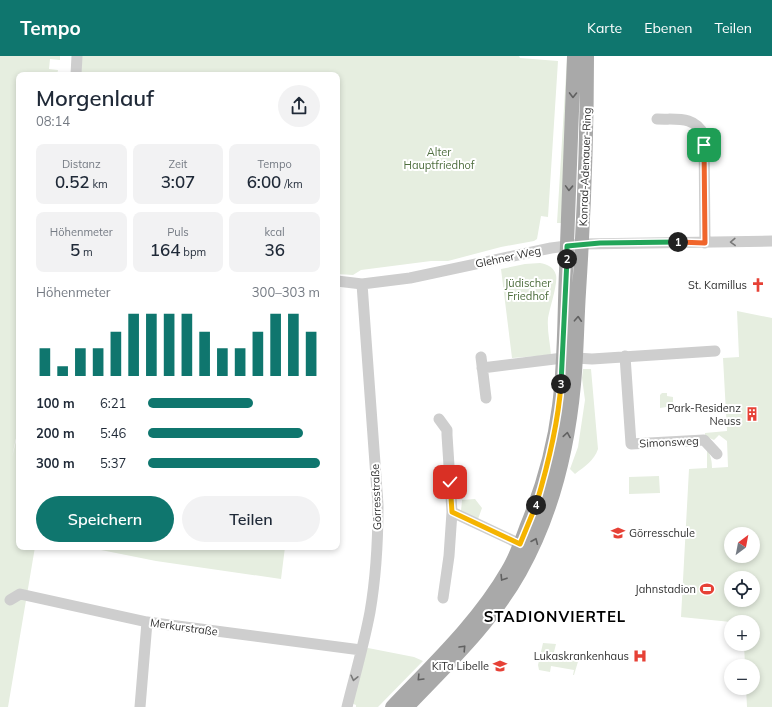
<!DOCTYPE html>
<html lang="de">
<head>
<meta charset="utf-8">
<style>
  body { margin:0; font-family:Mulish,sans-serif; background:#f2f2f3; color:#1f2937; height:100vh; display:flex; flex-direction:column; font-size:15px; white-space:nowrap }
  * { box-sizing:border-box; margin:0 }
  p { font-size:13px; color:#747a83 }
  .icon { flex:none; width:22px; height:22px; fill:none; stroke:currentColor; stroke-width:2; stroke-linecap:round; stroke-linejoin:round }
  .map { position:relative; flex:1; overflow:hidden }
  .side { position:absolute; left:16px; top:16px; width:324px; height:478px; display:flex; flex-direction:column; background:#fff; border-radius:8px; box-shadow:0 2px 6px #0003 }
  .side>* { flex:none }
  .needle { width:26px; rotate:32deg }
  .controls { position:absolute; left:724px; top:471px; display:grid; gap:8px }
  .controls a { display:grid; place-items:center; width:36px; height:36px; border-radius:50%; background:#fff; box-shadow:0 2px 6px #0003; font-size:20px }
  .pin { position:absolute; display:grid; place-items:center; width:34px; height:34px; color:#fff; margin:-17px; border-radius:8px; box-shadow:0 2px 6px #0006 }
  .km { position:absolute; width:20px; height:20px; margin:-10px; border-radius:50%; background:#222; color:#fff; font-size:11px; line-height:20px; text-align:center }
  .round { display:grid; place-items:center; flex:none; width:42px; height:42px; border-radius:21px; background:#f2f2f3 }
  .head { display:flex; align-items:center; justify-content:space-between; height:68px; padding:0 20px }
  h1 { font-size:22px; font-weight:600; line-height:30px }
  .stats { display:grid; grid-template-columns:repeat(3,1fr); gap:6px; height:68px; padding:4px 20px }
  .stats div { display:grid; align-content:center; border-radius:8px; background:#f2f2f3; text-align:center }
  .stats b { font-size:17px; font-weight:600 }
  .stats small { font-size:11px; font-weight:400 }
  .stats p { font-size:11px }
  .chart { height:112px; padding:8px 20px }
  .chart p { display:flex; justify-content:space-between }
  .chart svg { width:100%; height:72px; margin-top:4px; stroke:#0f766e; stroke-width:6 }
  .cta { display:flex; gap:8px; margin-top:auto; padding:8px 20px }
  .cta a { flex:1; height:46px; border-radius:24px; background:#0f766e; color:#fff; font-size:16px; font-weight:600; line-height:46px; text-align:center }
  .cta a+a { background:#f2f2f3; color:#1f2937 }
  ul { padding:0 20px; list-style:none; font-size:13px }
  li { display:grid; grid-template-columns:64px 48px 1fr; align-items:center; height:30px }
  li i { height:10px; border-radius:5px; background:#0f766e }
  header { display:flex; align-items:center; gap:24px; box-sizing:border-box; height:56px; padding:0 20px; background:#0f766e; color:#fff }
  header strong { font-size:19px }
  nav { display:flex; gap:22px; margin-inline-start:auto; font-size:14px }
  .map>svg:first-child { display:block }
  .green { fill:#e6eee0; fill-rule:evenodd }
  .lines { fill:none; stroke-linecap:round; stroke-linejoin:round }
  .minor { stroke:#cecece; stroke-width:11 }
  .major { stroke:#a9a9a9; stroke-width:14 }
  .oneway { stroke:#616161 }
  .oneway2 { stroke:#787878 }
  .split-1-casing { stroke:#fff; stroke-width:8 }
  .split-2-casing { stroke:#fff; stroke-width:8 }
  .split-3-casing { stroke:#fff; stroke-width:8 }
  .split-4-casing { stroke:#fff; stroke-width:8 }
  .split-5-casing { stroke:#fff; stroke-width:8 }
  .split-1 { stroke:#f0652b; stroke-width:5 }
  .split-2 { stroke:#22a559; stroke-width:5 }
  .split-3 { stroke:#22a559; stroke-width:5 }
  .split-4 { stroke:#f5b400; stroke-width:5 }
  .split-5 { stroke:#f5b400; stroke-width:5 }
  .labels { text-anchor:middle; stroke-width:4; stroke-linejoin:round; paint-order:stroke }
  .park-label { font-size:11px; fill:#4e6e3e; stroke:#fff }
  .street-label { font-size:11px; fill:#313131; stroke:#fff }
  .poi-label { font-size:11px; fill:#313131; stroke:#fff; text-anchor:end }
  .district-label { font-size:15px; font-weight:bold; letter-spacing:1px; fill:#000; stroke:#fff }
</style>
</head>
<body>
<header>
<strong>Tempo</strong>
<nav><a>Karte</a><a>Ebenen</a><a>Teilen</a></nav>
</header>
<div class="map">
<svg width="772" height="651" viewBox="0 0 772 651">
  <rect width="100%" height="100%" fill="#fff"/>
  <path class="green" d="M0 0H60V4L50 3 49 13 58 14 57 19H19V368L12 401 19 373V491H35L8 651H0Z
    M82 0H519L520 2 558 5 548 161 541 160 537 183 534 185 501 191 448 205H431L361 214 353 219 337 218V19H81Z
    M567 2 569 5 564 167H557Z
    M540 207C547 208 554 211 556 219 558 227 550 251 548 262 547 275 550 286 551 299L512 302 501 213 525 208Z
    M737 255 772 262V651H747L746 632H753V610H745L744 588H753V566H731L681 561 689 413 707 412V394C711 399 712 406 712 412L728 411 727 385 719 379 714 384 705 380V377L727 375 723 302 739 301ZM731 478H753V500H731ZM731 522H753V544H731Z
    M583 313H591L598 393C594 405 585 410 575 418L570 413 578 391 585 344 582 322Z
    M662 337H667V340L673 341V350L660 352V339Z
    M659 420 660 437 629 438V421Z
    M475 443 482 452 478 463 461 455 462 444Z
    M86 491H285L281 523 156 505Z
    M543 587 556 588 554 596 577 601 578 597 580 599 574 619H573L574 614 551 610 550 616 539 614 538 609Z
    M368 592 414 601 423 605 378 651H356V649L351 647 364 594Z"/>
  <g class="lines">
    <path class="minor" d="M76 19 77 0
      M657 63C676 64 694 59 704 79L705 187
      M337 225 362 228 410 222 551 192 582 188 772 185
      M625 300 631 388 704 384 717 398
      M481 301 486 342
      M576 302 592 303 715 295
      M482 312 563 302
      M439 363 447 374V379L452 456 449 500 443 542
      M452 456 520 488
      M10 544 20 538 147 566 361 594
      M140 651 147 566
      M347 651C355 619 364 588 370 556 376 521 378 485 378 449L362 228"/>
    <path class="major" d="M392 651C433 608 478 566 508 514 516 501 521 486 526 472 542 433 554 391 559 350 565 305 564 260 566 215 569 144 572 72 574 0
      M407 651C447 609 491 568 520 516 552 459 568 393 574 328 577 297 577 267 579 236 584 158 587 79 587 0"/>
  </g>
  <defs><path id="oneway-chevron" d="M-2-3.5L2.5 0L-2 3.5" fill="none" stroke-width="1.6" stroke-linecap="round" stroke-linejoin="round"/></defs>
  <g class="oneway">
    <use href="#oneway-chevron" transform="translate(573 39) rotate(91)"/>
    <use href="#oneway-chevron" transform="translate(569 132) rotate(92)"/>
    <use href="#oneway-chevron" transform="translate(578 263) rotate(-87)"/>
    <use href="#oneway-chevron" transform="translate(567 379) rotate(-81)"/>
    <use href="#oneway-chevron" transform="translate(535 485) rotate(-67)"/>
    <use href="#oneway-chevron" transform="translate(503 522) rotate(122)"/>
    <use href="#oneway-chevron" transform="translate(463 592) rotate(-47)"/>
    <use href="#oneway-chevron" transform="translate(420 622) rotate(134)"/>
  </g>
  <g class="oneway2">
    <use href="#oneway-chevron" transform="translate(733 186) rotate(178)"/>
    <use href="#oneway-chevron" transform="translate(354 622) rotate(103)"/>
  </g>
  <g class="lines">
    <defs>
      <path id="split-1" d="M678 186 705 187 704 89"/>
      <path id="split-2" d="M567 203V190L600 187 678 186"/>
      <path id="split-3" d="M561 328 567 203"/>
      <path id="split-4" d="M536 449C548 409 558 369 561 328"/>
      <path id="split-5" d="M450 426 452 456 520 488 536 449"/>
    </defs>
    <use href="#split-1" class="split-1-casing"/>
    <use href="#split-2" class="split-2-casing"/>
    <use href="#split-3" class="split-3-casing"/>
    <use href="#split-4" class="split-4-casing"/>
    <use href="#split-5" class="split-5-casing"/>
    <use href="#split-1" class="split-1"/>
    <use href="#split-2" class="split-2"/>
    <use href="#split-3" class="split-3"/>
    <use href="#split-4" class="split-4"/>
    <use href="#split-5" class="split-5"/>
  </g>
  <defs>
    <symbol id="church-bare" viewBox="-9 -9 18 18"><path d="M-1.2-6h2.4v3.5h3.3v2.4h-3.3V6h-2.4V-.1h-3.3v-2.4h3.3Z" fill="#e64136" stroke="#fff" stroke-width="2.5" paint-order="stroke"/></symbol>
    <symbol id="building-bare" viewBox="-9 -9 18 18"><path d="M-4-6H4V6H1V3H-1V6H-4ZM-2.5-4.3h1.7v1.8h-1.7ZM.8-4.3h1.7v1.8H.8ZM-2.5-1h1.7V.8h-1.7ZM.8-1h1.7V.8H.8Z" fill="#e64136" stroke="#fff" stroke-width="2.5" paint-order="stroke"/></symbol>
    <symbol id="school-bare" viewBox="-9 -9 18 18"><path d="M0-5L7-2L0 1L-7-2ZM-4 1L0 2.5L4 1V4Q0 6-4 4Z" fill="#e64136" stroke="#fff" stroke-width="2.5" paint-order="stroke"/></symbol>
    <symbol id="stadium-bare" viewBox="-9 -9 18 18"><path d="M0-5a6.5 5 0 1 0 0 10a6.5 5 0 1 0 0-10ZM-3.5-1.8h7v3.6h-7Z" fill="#e64136" stroke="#fff" stroke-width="2.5" paint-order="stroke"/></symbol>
    <symbol id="hospital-bare" viewBox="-9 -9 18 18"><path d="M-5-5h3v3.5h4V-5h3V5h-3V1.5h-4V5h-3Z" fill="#e64136" stroke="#fff" stroke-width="2.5" paint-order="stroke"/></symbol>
  </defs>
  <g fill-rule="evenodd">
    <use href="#church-bare" x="748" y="219" width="20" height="20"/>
    <use href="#building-bare" x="742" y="348" width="20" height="20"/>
    <use href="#school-bare" x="608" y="467" width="20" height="20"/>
    <use href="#stadium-bare" x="697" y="523" width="20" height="20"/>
    <use href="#hospital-bare" x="630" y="590" width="20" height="20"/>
    <use href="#school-bare" x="490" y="600" width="20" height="20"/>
  </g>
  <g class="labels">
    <g class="park-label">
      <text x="439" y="100">Alter<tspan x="439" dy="13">Hauptfriedhof</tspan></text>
      <text x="528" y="231">Jüdischer<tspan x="528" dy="13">Friedhof</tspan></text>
    </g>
    <g class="street-label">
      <text transform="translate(585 111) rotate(-88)" y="4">Konrad-Adenauer-Ring</text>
      <text transform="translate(508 201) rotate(-12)" y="4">Glehner Weg</text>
      <text transform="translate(669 386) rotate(-3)" y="4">Simonsweg</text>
      <text transform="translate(376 441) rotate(-92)" y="4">Görresstraße</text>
      <text transform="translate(184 571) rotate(8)" y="4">Merkurstraße</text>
    </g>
    <g class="poi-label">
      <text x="747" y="233">St. Kamillus</text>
      <text x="741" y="356">Park-Residenz<tspan x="741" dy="13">Neuss</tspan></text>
      <text x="629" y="481" text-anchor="start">Görresschule</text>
      <text x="696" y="537">Jahnstadion</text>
      <text x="629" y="604">Lukaskrankenhaus</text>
      <text x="489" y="614">KiTa Libelle</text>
    </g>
    <g class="district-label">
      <text x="555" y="566">STADIONVIERTEL</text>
    </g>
  </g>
</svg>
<div class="controls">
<a><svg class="needle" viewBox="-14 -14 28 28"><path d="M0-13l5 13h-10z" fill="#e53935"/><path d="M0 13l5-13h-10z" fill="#747a83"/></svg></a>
<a><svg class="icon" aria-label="locate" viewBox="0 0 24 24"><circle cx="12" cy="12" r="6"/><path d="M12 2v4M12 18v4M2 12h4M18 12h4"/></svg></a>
<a>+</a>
<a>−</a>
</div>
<div class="pin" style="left:704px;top:89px;background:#1e9e55"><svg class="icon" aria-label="arrive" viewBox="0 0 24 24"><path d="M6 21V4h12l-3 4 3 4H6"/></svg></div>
<div class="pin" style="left:450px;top:426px;background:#d93025"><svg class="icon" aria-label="check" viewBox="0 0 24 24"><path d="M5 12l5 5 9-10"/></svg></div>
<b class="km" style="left:678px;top:186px">1</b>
<b class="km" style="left:567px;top:203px">2</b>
<b class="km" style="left:561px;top:328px">3</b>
<b class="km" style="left:536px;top:449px">4</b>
<section class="side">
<div class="head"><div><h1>Morgenlauf</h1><p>08:14</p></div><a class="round"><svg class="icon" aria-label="share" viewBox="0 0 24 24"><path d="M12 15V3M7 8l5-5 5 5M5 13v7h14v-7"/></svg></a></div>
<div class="stats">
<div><p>Distanz</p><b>0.52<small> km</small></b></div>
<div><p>Zeit</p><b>3:07</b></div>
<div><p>Tempo</p><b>6:00<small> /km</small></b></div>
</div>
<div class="stats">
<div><p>Höhenmeter</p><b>5<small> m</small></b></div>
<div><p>Puls</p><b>164<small> bpm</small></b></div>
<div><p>kcal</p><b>36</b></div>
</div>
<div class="chart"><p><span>Höhenmeter</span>300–303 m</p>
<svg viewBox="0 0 160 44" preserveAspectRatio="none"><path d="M5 44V27M15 44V38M25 44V27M35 44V27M45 44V17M55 44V6M65 44V6M75 44V6M85 44V6M95 44V17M105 44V27M115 44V27M125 44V17M135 44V6M145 44V6M155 44V17"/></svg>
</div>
<ul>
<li><b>100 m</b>6:21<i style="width:61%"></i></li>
<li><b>200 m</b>5:46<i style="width:90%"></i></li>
<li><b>300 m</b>5:37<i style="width:100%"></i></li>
</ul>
<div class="cta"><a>Speichern</a><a>Teilen</a></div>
</section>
</div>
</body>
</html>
